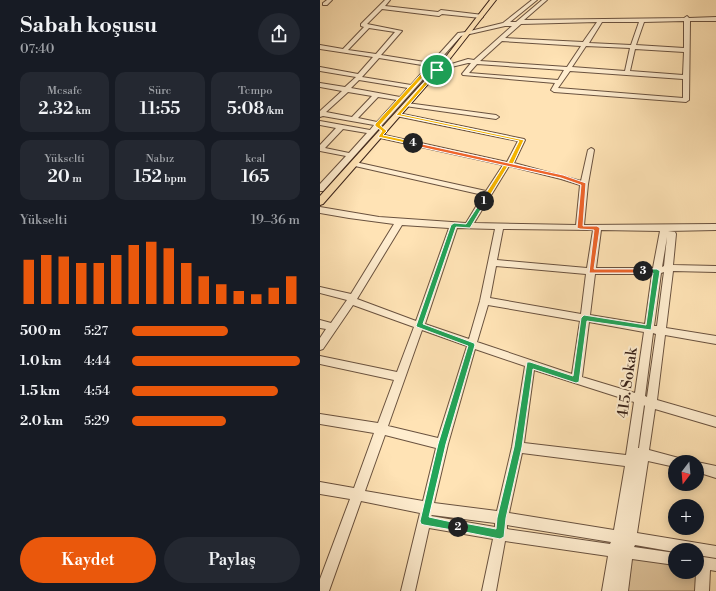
<!DOCTYPE html>
<html lang="tr">
<head>
<meta charset="utf-8">
<style>
  body { margin:0; font-family:"Libre Bodoni",serif; background:#242831; color:#f1f3f6; height:100vh; display:flex; flex-direction:column; font-size:15px; white-space:nowrap }
  * { box-sizing:border-box; margin:0 }
  p { font-size:13px; color:#9ea1a6 }
  .icon { flex:none; width:22px; height:22px; fill:none; stroke:currentColor; stroke-width:2; stroke-linecap:round; stroke-linejoin:round }
  .map { position:relative; flex:1; overflow:hidden }
  .side { display:flex; flex-direction:column; background:#171b24; width:320px }
  .side>* { flex:none }
  .needle { width:26px; rotate:196deg }
  .controls { position:absolute; left:348px; top:455px; display:grid; gap:8px }
  .controls a { display:grid; place-items:center; width:36px; height:36px; border-radius:50%; background:#171b24; box-shadow:0 2px 10px #0003; font-size:20px }
  .pin { position:absolute; display:grid; place-items:center; width:34px; height:34px; color:#fff; margin:-17px; border:2px solid #fff; border-radius:50%; box-shadow:0 1px 4px #0007 }
  .km { position:absolute; width:20px; height:20px; margin:-10px; border-radius:50%; background:#222; color:#fff; font-size:11px; line-height:20px; text-align:center }
  .round { display:grid; place-items:center; flex:none; width:42px; height:42px; border-radius:21px; background:#242831 }
  .overview { display:flex; align-items:center; justify-content:space-between; height:68px; padding:0 20px }
  h1 { font-size:22px; font-weight:600; line-height:30px }
  .stats { display:grid; grid-template-columns:repeat(3,1fr); gap:6px; height:68px; padding:4px 20px }
  .stats div { display:grid; align-content:center; border-radius:10px; background:#242831; text-align:center }
  .stats b { font-size:17px; font-weight:600 }
  .stats small { font-size:11px; font-weight:400 }
  .stats p { font-size:11px }
  .chart { height:112px; padding:8px 20px }
  .chart p { display:flex; justify-content:space-between }
  .chart svg { width:100%; height:72px; margin-top:4px; stroke:#ea580c; stroke-width:6 }
  .cta { display:flex; gap:8px; margin-top:auto; padding:8px 20px }
  .cta a { flex:1; height:46px; border-radius:24px; background:#ea580c; color:#fff; font-size:16px; font-weight:600; line-height:46px; text-align:center }
  .cta a+a { background:#242831; color:#f1f3f6 }
  ul { padding:0 20px; list-style:none; font-size:13px }
  li { display:grid; grid-template-columns:64px 48px 1fr; align-items:center; height:30px }
  li i { height:10px; border-radius:5px; background:#ea580c }
  main { display:flex; flex:1; min-height:0 }
  .map>svg:first-child { display:block }
  .green { fill:#ddc29a; stroke:#8a7259 }
  .lines { fill:none; stroke-linecap:round; stroke-linejoin:round }
  .minor-casing { stroke:#6a523f; stroke-width:2 }
  .major-casing { stroke:#382118; stroke-width:2 }
  .minor { fill:#ffedcf; fill-rule:evenodd }
  .major { fill:#ffe3b5; fill-rule:evenodd }
  .split-1 { fill:#f5b400; stroke:#fff }
  .split-2 { fill:#22a559; stroke:#fff }
  .split-3 { fill:#22a559; stroke:#fff }
  .split-4 { fill:#f0652b; stroke:#fff }
  .split-5 { fill:#f5b400; stroke:#fff }
  .labels { text-anchor:middle; stroke-width:4; stroke-linejoin:round; paint-order:stroke }
  .street-label { font-size:15px; fill:#382118; stroke:#ffedcf }
</style>
</head>
<body>
<main>
<section class="side">
<div class="overview"><div><h1>Sabah koşusu</h1><p>07:40</p></div><a class="round"><svg class="icon" aria-label="share" viewBox="0 0 24 24"><path d="M12 15V3M7 8l5-5 5 5M5 13v7h14v-7"/></svg></a></div>
<div class="stats">
<div><p>Mesafe</p><b>2.32<small> km</small></b></div>
<div><p>Süre</p><b>11:55</b></div>
<div><p>Tempo</p><b>5:08<small> /km</small></b></div>
</div>
<div class="stats">
<div><p>Yükselti</p><b>20<small> m</small></b></div>
<div><p>Nabız</p><b>152<small> bpm</small></b></div>
<div><p>kcal</p><b>165</b></div>
</div>
<div class="chart"><p><span>Yükselti</span>19–36 m</p>
<svg viewBox="0 0 160 44" preserveAspectRatio="none"><path d="M5 44V17M15 44V14M25 44V15M35 44V19M45 44V19M55 44V14M65 44V8M75 44V6M85 44V10M95 44V19M105 44V27M115 44V32M125 44V36M135 44V38M145 44V34M155 44V27"/></svg>
</div>
<ul>
<li><b>500 m</b>5:27<i style="width:57%"></i></li>
<li><b>1.0 km</b>4:44<i style="width:100%"></i></li>
<li><b>1.5 km</b>4:54<i style="width:87%"></i></li>
<li><b>2.0 km</b>5:29<i style="width:56%"></i></li>
</ul>
<div class="cta"><a>Kaydet</a><a>Paylaş</a></div>
</section>
<div class="map">
<svg width="396" height="591" viewBox="0 0 396 591">
  <rect width="100%" height="100%" fill="#ffe3b5"/>
  <filter id="stains"><feTurbulence type="fractalNoise" baseFrequency=".005" numOctaves="4"/><feColorMatrix values="0 0 0 0 .2 0 0 0 0 .09 0 0 0 0 .02 0 0 0 .5 -.17"/></filter>
  <radialGradient id="worn" r=".72"><stop offset=".6" stop-color="#630" stop-opacity="0"/><stop offset="1" stop-color="#630" stop-opacity=".3"/></radialGradient>
  <path class="green" d="M312 557 355 564V572H377L382 591H308Z"/>
  <g class="lines">
    <defs>
      <path id="minor" d="M7 0H12L7 5H3V3Z
        M65 0H70L65 6 118 12 121 10 163 15V17L161 18 122 14 119 16 62 9 47 24 82 31 61 55 111 63 138 33 146 32 183 23 212 0H217L190 22H196L222 0H227L204 20 364 18 367 16 369 18 396 17V21H370L369 100 366 102 234 92 231 90 235 83 143 75 142 74 151 63H148L115 71V69L148 59 154 60 192 26H185L141 36 116 64 117 66 114 67 3 191H0V184L26 156 0 151V145L16 128 0 125V121L50 130 54 125 3 116 0 117V111L22 91 0 87V83L25 87 36 77 0 71V67L38 74 53 57 0 49V45L23 49 44 27 41 26V24ZM364 21V48L316 45 324 22ZM277 22 263 42 185 38 201 24ZM282 22H319L311 45 269 43ZM49 28 75 32 56 54 28 50ZM182 41 261 46 247 67 160 61ZM266 46 310 48 305 71 252 67ZM315 49 364 52 363 75 310 71ZM59 58 108 66 91 85 42 77ZM157 64 244 70 238 80 149 73ZM250 71 363 79V98L238 88ZM39 80 88 88 80 97 31 88ZM28 92 52 96 32 117 6 112ZM58 97 77 100 57 122 38 118ZM23 129 47 133 29 153 5 148Z
        M87 103 176 115 179 117 176 119 85 106V104Z
        M78 113 204 139 205 140 194 163 261 181 268 150 271 148 273 149 274 150 268 184 264 225 396 224V230L348 231 355 232 356 234 353 265 396 266V272L353 271 346 328 396 336V344L345 335 337 400 396 417V427L335 409 329 450 355 457 359 458 361 462H355V467L328 461 317 533 396 546V558L377 555V550H355V552L315 545 314 547 355 553V565L312 559 308 591H282L288 556 185 541 176 591H162L173 539 109 528 95 591H81L100 513 41 501 9 591H0V579L30 499 0 494V482L34 488 54 433 0 424V414L58 423 74 380 0 364V356L77 372 94 327 33 305 3 349 0 350V338L6 329 0 328V320L11 323 27 300 0 293V287L31 294 74 224 29 218 0 213V207L59 217 146 223 163 195 35 166 31 164 35 162 166 191 183 165 60 138 57 136 60 134 187 162 198 141 76 116V114ZM189 166 241 179 260 185 256 225 154 223ZM82 225 129 228 96 321 37 299ZM137 228 175 229 160 301 149 339 105 324ZM183 229 273 230 267 268 177 260ZM281 230 340 231 333 268H276ZM347 237 344 266 342 267ZM176 266 266 274 261 314 170 298ZM344 272 343 279 337 326H334L341 273ZM275 274H332L325 324 270 315ZM168 305 260 321 252 374 157 342ZM269 322 324 332 315 393 262 377ZM102 330 147 346 118 438 68 426ZM333 333 336 334 327 397 325 396ZM155 349 205 366 192 447 177 511 114 503 128 444ZM214 370 314 402 306 455 204 443ZM324 405 325 406 319 448H318ZM65 435 116 448 103 501 45 491ZM202 453 305 466 294 530 189 513ZM112 515 175 523V527L111 516ZM187 525 291 542 290 544 187 529Z
        M376 462H377L396 466V478L377 472Z
        M377 556 396 559V571L390 570 389 591H375Z"/>
      <path id="major" d="M170 0H176L129 60 3 204 0 205V196L125 58Z"/>
    </defs>
    <use href="#minor" class="minor-casing"/>
    <use href="#major" class="major-casing"/>
    <use href="#minor" class="minor"/>
    <use href="#major" class="major"/>
  </g>
  <path class="split-1" d="M116 69 120 70 81 114 204 140 193 164 188 166 166 202 161 201 185 163H188L199 141 76 115Z"/>
  <path class="split-2" d="M164 199 166 201 150 228 136 227 103 324 154 343 155 345 126 444 109 517 141 524 142 527 141 530 138 531 104 525 101 524 100 521 118 444 148 346 97 327 96 326 131 225 134 223 146 224 162 200Z"/>
  <path class="split-3" d="M321 269H337L340 271 331 330 267 321 259 382 256 383 213 369 202 447 186 518 184 537 180 539 135 530 133 527 135 524 138 522 176 529 177 518 194 447 207 362H210L253 376 261 318 264 315 326 325 333 273 321 272Z"/>
  <path class="split-4" d="M93 142 243 175 266 183 263 226H277L280 228 274 269H323L326 271 323 273H269L274 230 260 229 257 228 261 185 241 178 91 145Z"/>
  <path class="split-5" d="M110 64 123 65 117 71 115 70 118 66H113L60 125 67 131 63 135 95 142V145L58 137 62 131 55 126V124Z"/>
  <g class="labels">
    <g class="street-label">
      <text transform="translate(307 383) rotate(-82)" y="5">415. Sokak</text>
    </g>
  </g>
  <rect width="100%" height="100%" filter="url(#stains)"/>
  <rect width="100%" height="100%" fill="url(#worn)"/>
</svg>
<div class="controls">
<a><svg class="needle" viewBox="-14 -14 28 28"><path d="M0-13l5 13h-10z" fill="#e53935"/><path d="M0 13l5-13h-10z" fill="#9ea1a6"/></svg></a>
<a>+</a>
<a>−</a>
</div>
<div class="pin" style="left:117px;top:70px;background:#1e9e55"><svg class="icon" aria-label="arrive" viewBox="0 0 24 24"><path d="M6 21V4h12l-3 4 3 4H6"/></svg></div>
<b class="km" style="left:164px;top:201px">1</b>
<b class="km" style="left:138px;top:527px">2</b>
<b class="km" style="left:323px;top:271px">3</b>
<b class="km" style="left:93px;top:143px">4</b>
</div>
</main>
</body>
</html>
